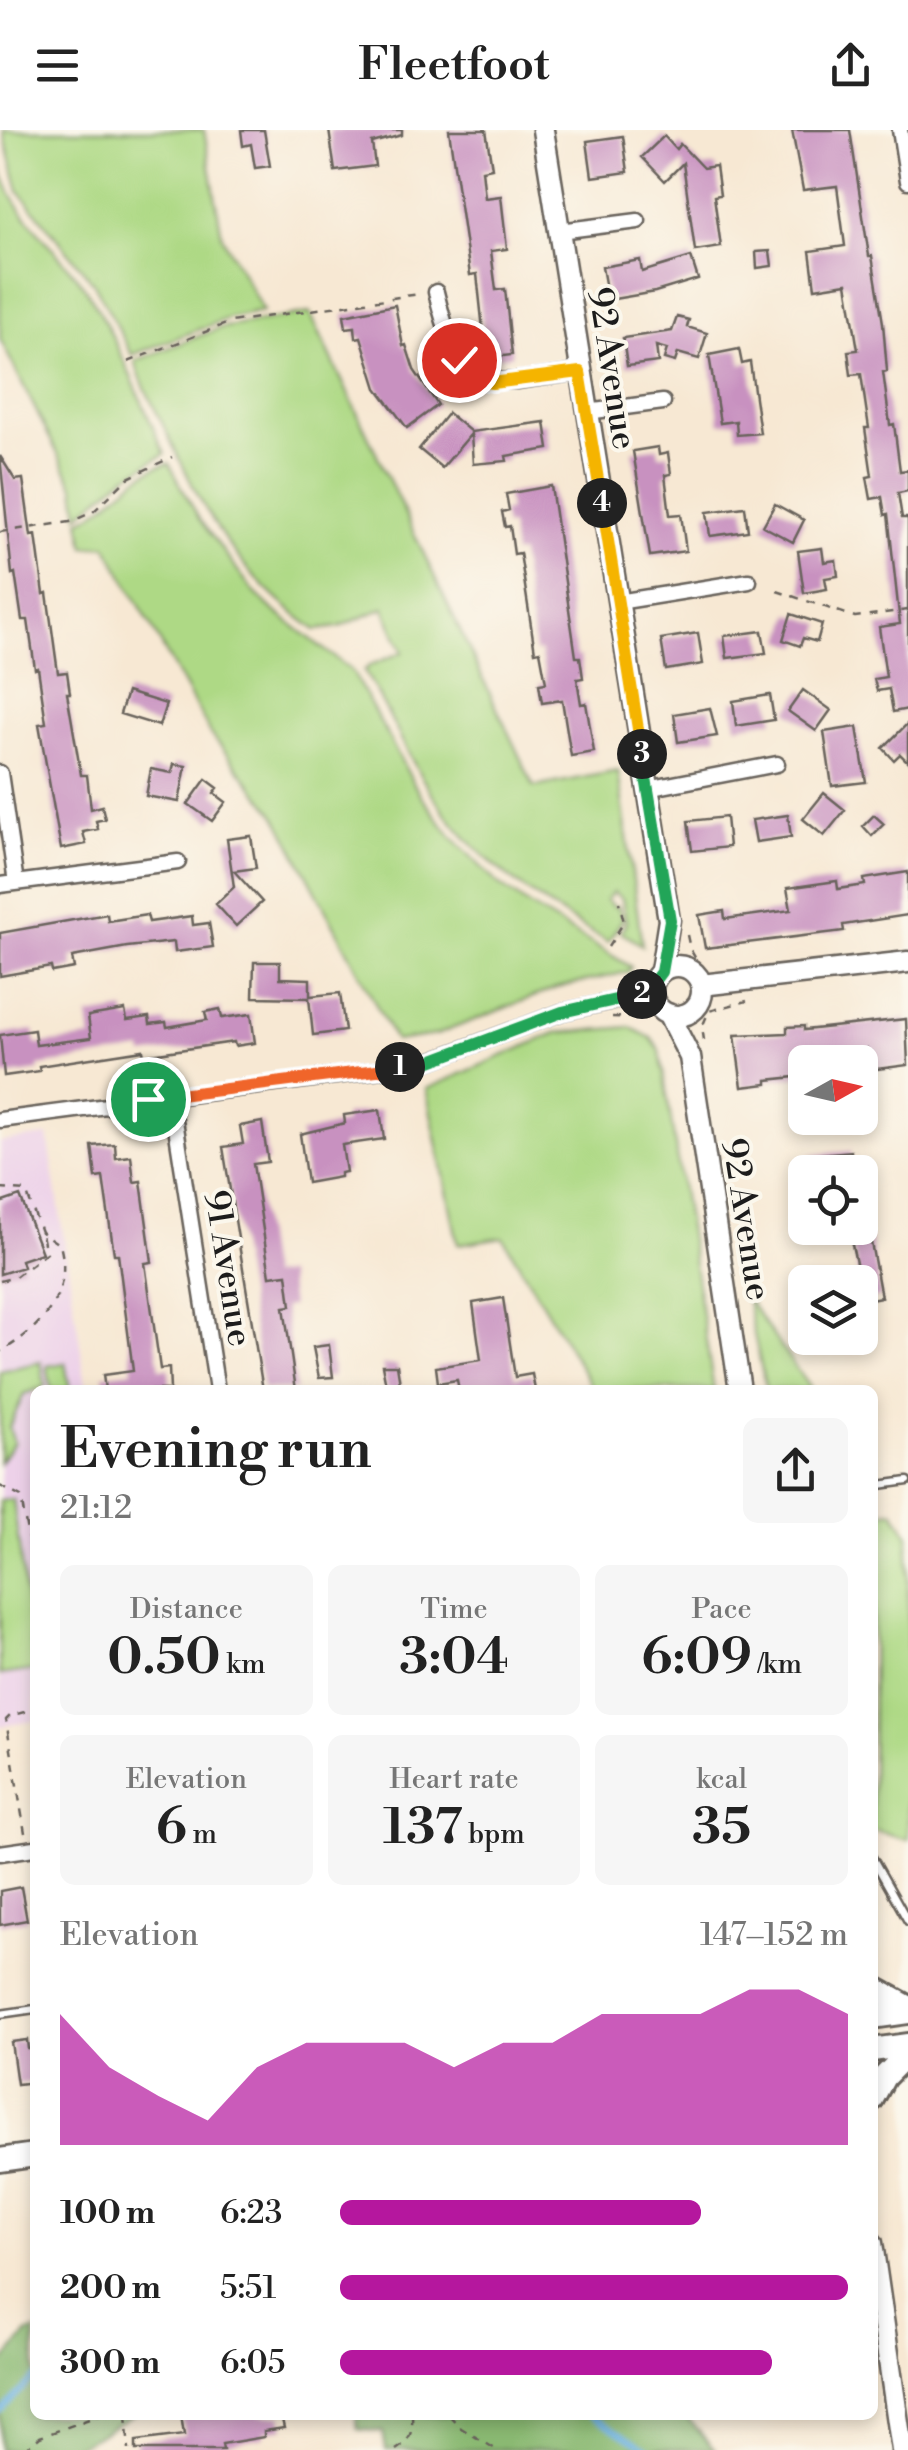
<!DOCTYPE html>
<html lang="en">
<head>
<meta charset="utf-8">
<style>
  body { margin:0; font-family:"Libre Bodoni",serif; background:#f6f6f6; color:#222; height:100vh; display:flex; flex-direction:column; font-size:38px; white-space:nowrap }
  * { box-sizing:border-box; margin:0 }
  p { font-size:32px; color:#767676 }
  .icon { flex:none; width:55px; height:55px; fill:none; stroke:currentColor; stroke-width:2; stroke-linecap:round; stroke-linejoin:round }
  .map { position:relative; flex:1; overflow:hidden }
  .sheet { position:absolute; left:30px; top:1255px; width:848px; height:1035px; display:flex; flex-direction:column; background:#fff; border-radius:15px; box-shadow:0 5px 15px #0003 }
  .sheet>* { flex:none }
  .needle { width:65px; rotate:82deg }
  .tools { position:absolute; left:788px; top:915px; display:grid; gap:20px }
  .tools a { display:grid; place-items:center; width:90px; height:90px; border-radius:15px; background:#fff; box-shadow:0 5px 15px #0003; font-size:50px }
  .pin { position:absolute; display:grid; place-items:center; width:85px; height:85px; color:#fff; margin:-42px; border:5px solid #fff; border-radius:50%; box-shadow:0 2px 10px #0007 }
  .km { position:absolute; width:50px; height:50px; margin:-25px; border-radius:50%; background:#222; color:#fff; font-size:28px; line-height:50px; text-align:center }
  .round { display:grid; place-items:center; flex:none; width:105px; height:105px; border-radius:15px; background:#f6f6f6 }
  .headline { display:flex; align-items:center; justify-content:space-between; height:170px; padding:0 30px }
  h1 { font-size:55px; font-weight:600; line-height:75px }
  .stats { display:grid; grid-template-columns:repeat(3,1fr); gap:15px; height:170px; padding:10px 30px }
  .stats div { display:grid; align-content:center; border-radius:15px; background:#f6f6f6; text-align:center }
  .stats b { font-size:50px; font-weight:600 }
  .stats small { font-size:28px; font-weight:400 }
  .stats p { font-size:28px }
  .chart { height:280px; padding:20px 30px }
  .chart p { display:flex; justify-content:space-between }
  .chart svg { width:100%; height:180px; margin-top:10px; fill:#b5179e; opacity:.7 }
  ul { padding:0 30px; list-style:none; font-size:32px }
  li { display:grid; grid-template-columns:160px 120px 1fr; align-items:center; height:75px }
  li i { height:25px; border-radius:12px; background:#b5179e }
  header { display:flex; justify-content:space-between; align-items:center; height:130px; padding:0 30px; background:#fff; font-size:45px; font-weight:600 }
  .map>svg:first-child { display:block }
  .built { fill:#edd1e9 }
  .green { fill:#aed985; stroke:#657a50; stroke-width:2.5 }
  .forest { fill:#8ab972; stroke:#536a47; stroke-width:2.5 }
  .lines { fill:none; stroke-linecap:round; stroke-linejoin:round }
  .stream { stroke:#6bb1e1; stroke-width:5 }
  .building { fill:#c891c0 }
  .lane-casing { stroke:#69635c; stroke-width:11 }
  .street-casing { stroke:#69635c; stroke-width:19 }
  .secondary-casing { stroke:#69635c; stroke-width:25 }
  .primary-casing { stroke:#69635c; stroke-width:28 }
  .path { stroke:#69635c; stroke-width:2.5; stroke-dasharray:8 8; stroke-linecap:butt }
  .lane { stroke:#fff; stroke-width:6 }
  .street { stroke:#fff; stroke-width:14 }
  .secondary { stroke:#fff; stroke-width:20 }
  .primary { stroke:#fff; stroke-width:22 }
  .split-1-casing { stroke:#fff; stroke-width:20 }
  .split-2-casing { stroke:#fff; stroke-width:20 }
  .split-3-casing { stroke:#fff; stroke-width:20 }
  .split-4-casing { stroke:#fff; stroke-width:20 }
  .split-5-casing { stroke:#fff; stroke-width:20 }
  .split-1 { stroke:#f0652b; stroke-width:12 }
  .split-2 { stroke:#22a559; stroke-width:12 }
  .split-3 { stroke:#22a559; stroke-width:12 }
  .split-4 { stroke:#f5b400; stroke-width:12 }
  .split-5 { stroke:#f5b400; stroke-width:12 }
  .labels { text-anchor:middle; stroke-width:8; stroke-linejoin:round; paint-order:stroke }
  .street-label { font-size:35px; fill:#1c1c1c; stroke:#fbf7ec }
</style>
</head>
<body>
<header><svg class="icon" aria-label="menu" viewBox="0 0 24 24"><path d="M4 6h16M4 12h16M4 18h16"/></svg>Fleetfoot<svg class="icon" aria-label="share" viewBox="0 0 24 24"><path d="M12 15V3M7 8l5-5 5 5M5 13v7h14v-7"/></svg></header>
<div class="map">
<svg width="908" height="2320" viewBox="0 0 908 2320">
  <rect width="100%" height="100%" fill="#fbf7ec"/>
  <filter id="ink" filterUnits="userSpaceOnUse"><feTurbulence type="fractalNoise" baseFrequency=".01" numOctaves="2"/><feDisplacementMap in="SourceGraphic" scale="20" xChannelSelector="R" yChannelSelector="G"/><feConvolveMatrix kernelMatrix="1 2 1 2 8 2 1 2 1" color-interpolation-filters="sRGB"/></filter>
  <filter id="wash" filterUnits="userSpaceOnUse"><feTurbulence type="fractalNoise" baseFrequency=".0048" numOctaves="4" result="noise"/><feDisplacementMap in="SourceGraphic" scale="40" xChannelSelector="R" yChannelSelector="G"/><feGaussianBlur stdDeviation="2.25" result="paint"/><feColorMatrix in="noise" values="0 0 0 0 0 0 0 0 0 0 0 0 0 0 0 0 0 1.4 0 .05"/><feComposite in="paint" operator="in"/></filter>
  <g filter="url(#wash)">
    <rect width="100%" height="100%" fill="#f7e8d3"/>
    <path class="built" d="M48 1006 87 1260H35V1591L0 1596V1012Z"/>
    <path class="green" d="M3 0H204L222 106 263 181 229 188 132 225 95 155 19 61Z
      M0 36C15 91 64 122 92 169 121 217 141 273 165 324L126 346 79 385 75 358 0 209Z
      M310 183 534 657 618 641 642 815 621 802 626 792 622 769 613 762 606 770 615 777 618 776 622 790 608 812C545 775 483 737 440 676 410 634 392 585 364 541L370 535 403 522 384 478 339 497 316 500C237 444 207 388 167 303 156 280 141 255 135 231L220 198Z
      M169 333 199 389 254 462 272 479 352 541 419 663 451 706 498 754 529 776 631 837 628 842 556 858 436 905 395 911 277 687 211 604 106 415 85 417 80 391C114 375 131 343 169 333Z
      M630 897 651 908 660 921 714 1260H594L503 1107 458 1114 426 959 556 903Z
      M746 1167 811 1260H766Z
      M41 1232 45 1257 24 1264 9 1298 14 1312 0 1332V1241Z
      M65 1233 70 1260H51L47 1236Z
      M13 1369 35 1540 0 1545V1370Z
      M894 1381 908 1404V1710L872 1700 873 1383Z"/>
    <path class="forest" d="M35 2201V2285H133L71 2320H0V2236L28 2203Z
      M356 2285H685L714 2319 386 2320 383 2302 358 2299Z"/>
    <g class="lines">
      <path class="stream" d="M0 2282 35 2247
        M591 2285 649 2320"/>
    </g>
    <g id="blocks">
      <path class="building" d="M241 0H264L270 36 255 38 251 14 243 16Z
        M329 0H402V5L372 13 375 36 335 41Z
        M449 0H486L492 38 482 40 485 68 501 66 507 119 491 121 496 160 505 159 512 225 486 228 477 144 470 145Z
        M792 0H850L869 126H872L883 193 887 241 883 242 890 295 894 294 900 341 908 340V361L898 363 902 388H908V579L893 582 889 559 877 561 874 549 886 547 879 497 900 494 888 384 885 385 882 367 871 369 867 347 872 346 865 298H869L861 244 851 245 848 221 858 220 847 153 815 158 810 121 845 116 837 56 803 60Z
        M623 6 628 42 592 47 587 11Z
        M664 6 676 19 680 14 703 38 716 36 720 65 714 66 721 117 695 121 683 33 665 51 642 27Z
        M770 121 772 136 757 138 756 122Z
        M691 127 698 149 655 162 608 170 602 137 640 130 642 142Z
        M395 175 403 216 406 215 414 240 438 275 407 298 377 258 361 207 356 208 355 197 346 198 344 185Z
        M677 187 689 190 687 197 707 203 699 229 678 223 675 232 664 229 667 219 656 216 658 232 627 236 623 208 672 201Z
        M739 219 742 234 750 232 760 303 737 305 736 291 720 293 709 225Z
        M448 283 471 302 545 292 549 319 506 326 507 331 473 334 471 304 442 338 419 319Z
        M658 317 659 325 668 323 671 344 665 345 670 385 681 384 686 421 650 426 633 321Z
        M0 326 15 350 23 349 31 406 36 405 44 464 47 463 58 543 67 542 70 563H67L81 645H87L91 679 102 676 105 689 96 691 98 699 83 702 86 714 61 719 39 594 46 593 38 538 35 539 28 490H22L15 443 12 444Z
        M551 356 576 527H580L583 548 577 549 581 574 586 573 594 622 571 626 562 570 542 573 539 554 546 553 540 521 535 522 520 423 514 424 510 396 505 397 502 382 509 380 506 364Z
        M775 374 804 390 793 412 763 396Z
        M745 377 748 401 710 406 707 382Z
        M822 418 824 432 836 430 838 446 825 448 827 459 804 463 798 421Z
        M791 484 822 494 817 512 803 508 800 516 783 510Z
        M762 501 766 523 727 528 724 506Z
        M698 503 703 534 666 540 661 509Z
        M803 560 831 580 816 601 788 581Z
        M127 562 166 574 159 596 120 584Z
        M770 565 774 590 736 596 733 571Z
        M710 578 717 606 678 612 674 584Z
        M908 593V632L900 624 894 630 883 618Z
        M857 597 866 652 832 656 824 602Z
        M174 634 186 636 179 672 146 666 151 639 172 643Z
        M206 649 218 658 214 663 226 672 212 691 188 674Z
        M824 663 845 680 824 706 803 689Z
        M788 685 791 707 756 712 752 690Z
        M874 685 884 694 872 706 863 696Z
        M726 687 729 717 692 721 688 691Z
        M251 706 256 738 234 741 262 772 236 796 216 774 234 757 227 709Z
        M908 742V785L843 795 844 801 705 818 699 785 724 781 725 789 791 780 787 758 837 751 838 759 865 755 864 749Z
        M107 784 108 791 147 785 149 792 192 786 193 795 209 793 213 817 175 822 174 812 127 817 72 827 74 838 52 842 51 837 0 846V803Z
        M254 832H280V848L310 849V866L340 863 345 901 313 905 309 868 253 867Z
        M220 879 222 888 251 884 255 913 235 916 234 912 144 925 143 920 39 936 40 941 4 946 0 905 34 900 36 915 91 908 88 886 125 880 127 890 149 887 150 894 166 892 167 897 207 890 205 882Z
        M906 889 908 935 869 940 867 919 807 929 805 946 767 950V954L742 957 735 905 787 903V897L804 896V900Z
        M380 980 384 1009 342 1015 346 1042 340 1043V1047L307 1053 300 1004 345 993 344 985Z
        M262 992 268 1032 253 1034 270 1146 287 1144 291 1176 284 1177 296 1260H263L223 1017 243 1014 240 996Z
        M115 1014 116 1028 131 1026 134 1052 141 1051 152 1132 145 1133 160 1239 169 1238 170 1260H105L103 1245 133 1241 118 1124H114L103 1047 96 1048 92 1016Z
        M851 1021 853 1042H811L810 1025Z
        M20 1066 42 1123 21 1130 23 1137 0 1144V1073Z
        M870 1107 881 1167 860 1171V1152L851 1110Z
        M503 1168 515 1247 532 1244 535 1260H459L457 1250 438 1253 436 1237 481 1230 473 1173Z
        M329 1215 333 1247 319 1248 313 1217Z
        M382 1235H397L401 1260H387Z
        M21 1757 27 1790 0 1795V1761Z
        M27 1910 28 1919 35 1918V1952L17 1954 11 1912Z
        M181 2285H281L284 2298 264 2301V2307L222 2314 223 2320H136V2311L184 2305Z"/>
    </g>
  </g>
  <g filter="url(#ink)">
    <use href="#blocks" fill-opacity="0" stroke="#69635c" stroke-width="2.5"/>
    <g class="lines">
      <defs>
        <path id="lane" d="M872 1356 908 1351
          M872 1727 908 1791
          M0 1884 35 1879"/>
        <path id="street" d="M900 0 908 51
          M559 101 638 91
          M436 162C444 196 453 224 477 250L516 251 580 242
          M587 282 663 272
          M618 472 749 451
          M0 643 16 753
          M647 659 777 634
          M0 755 178 732
          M171 965 217 1260
          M0 990 419 935 562 882 651 863
          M0 1723 35 1718"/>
        <path id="secondary" d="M543 0 669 790 661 841
          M652 861a25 25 0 1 1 50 0a25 25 0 1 1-50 0Z
          M701 855 908 832
          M668 884 690 927 740 1260
          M872 2113 902 2320"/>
        <path id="primary" d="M872 1857 908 1877
          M872 1887 908 1882
          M872 1920 908 1915
          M872 1969 884 1947 908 1923
          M0 2030 35 2025"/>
      </defs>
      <use href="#lane" class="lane-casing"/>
      <use href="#street" class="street-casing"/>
      <use href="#secondary" class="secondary-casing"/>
      <use href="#primary" class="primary-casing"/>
      <path class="path" d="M128 232 231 192 419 164
        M0 402 70 392 93 382 128 348 172 327
        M777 461 855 487 908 480
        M687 805 690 819 699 834
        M608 817 624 792 619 772
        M612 887 647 888
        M704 910 702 897 709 881 747 871
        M0 1059 26 1061 41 1102 60 1115C74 1164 40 1199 0 1222
        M0 1151 15 1147 46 1123 42 1104
        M0 1356 21 1367 35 1449
        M25 1703 6 1590 10 1586 35 1579
        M126 2285 129 2320
        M449 2285 461 2298 497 2320
        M25 2320 40 2307 100 2285
        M396 2320C410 2311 413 2302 412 2285"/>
      <use href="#lane" class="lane"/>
      <use href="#street" class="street"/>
      <use href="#secondary" class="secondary"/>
      <use href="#primary" class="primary"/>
    </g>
  </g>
  <g class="lines" filter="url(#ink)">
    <defs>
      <path id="split-1" d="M148 969 400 937"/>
      <path id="split-2" d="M400 937 420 935 562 882 642 864"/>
      <path id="split-3" d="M642 624 670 790 661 842 652 854V863L642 864"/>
      <path id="split-4" d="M602 373 642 624"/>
      <path id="split-5" d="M459 230 476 250 492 253 580 242 602 373"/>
    </defs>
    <use href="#split-1" class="split-1-casing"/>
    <use href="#split-2" class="split-2-casing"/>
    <use href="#split-3" class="split-3-casing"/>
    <use href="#split-4" class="split-4-casing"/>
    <use href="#split-5" class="split-5-casing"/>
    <use href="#split-1" class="split-1"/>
    <use href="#split-2" class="split-2"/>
    <use href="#split-3" class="split-3"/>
    <use href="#split-4" class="split-4"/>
    <use href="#split-5" class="split-5"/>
  </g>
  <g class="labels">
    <g class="street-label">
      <text transform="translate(613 238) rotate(81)" y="12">92 Avenue</text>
      <text transform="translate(747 1089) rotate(81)" y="12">92 Avenue</text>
      <text transform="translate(229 1138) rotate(81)" y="12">91 Avenue</text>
    </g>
  </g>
</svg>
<div class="tools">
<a><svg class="needle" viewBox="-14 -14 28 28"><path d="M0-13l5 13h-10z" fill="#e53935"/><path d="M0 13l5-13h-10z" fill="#767676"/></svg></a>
<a><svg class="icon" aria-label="locate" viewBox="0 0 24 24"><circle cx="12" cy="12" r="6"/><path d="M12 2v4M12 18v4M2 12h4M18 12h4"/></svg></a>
<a><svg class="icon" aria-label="layers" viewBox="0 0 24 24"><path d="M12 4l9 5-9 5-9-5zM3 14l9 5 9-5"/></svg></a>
</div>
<div class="pin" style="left:148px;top:969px;background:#1e9e55"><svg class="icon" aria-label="arrive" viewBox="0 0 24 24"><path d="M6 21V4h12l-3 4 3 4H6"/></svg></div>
<div class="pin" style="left:459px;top:230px;background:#d93025"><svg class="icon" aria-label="check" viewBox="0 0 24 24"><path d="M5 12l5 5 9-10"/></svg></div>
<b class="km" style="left:400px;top:937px">1</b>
<b class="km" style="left:642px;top:864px">2</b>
<b class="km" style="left:642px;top:624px">3</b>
<b class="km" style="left:602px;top:373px">4</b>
<section class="sheet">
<div class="headline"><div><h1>Evening run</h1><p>21:12</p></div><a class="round"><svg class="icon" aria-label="share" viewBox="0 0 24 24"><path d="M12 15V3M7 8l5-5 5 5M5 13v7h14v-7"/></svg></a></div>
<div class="stats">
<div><p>Distance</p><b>0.50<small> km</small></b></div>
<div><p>Time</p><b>3:04</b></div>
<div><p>Pace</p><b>6:09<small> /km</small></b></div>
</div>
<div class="stats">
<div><p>Elevation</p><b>6<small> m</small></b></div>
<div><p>Heart rate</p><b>137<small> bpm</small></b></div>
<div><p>kcal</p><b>35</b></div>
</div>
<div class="chart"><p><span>Elevation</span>147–152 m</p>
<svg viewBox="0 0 160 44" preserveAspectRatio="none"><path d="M0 44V12L10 25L20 32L30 38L40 25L50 19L60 19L70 19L80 25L90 19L100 19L110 12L120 12L130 12L140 6L150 6L160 12V44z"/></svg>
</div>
<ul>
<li><b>100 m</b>6:23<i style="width:71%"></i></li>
<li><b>200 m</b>5:51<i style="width:100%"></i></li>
<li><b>300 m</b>6:05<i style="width:85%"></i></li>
</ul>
</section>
</div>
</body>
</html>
